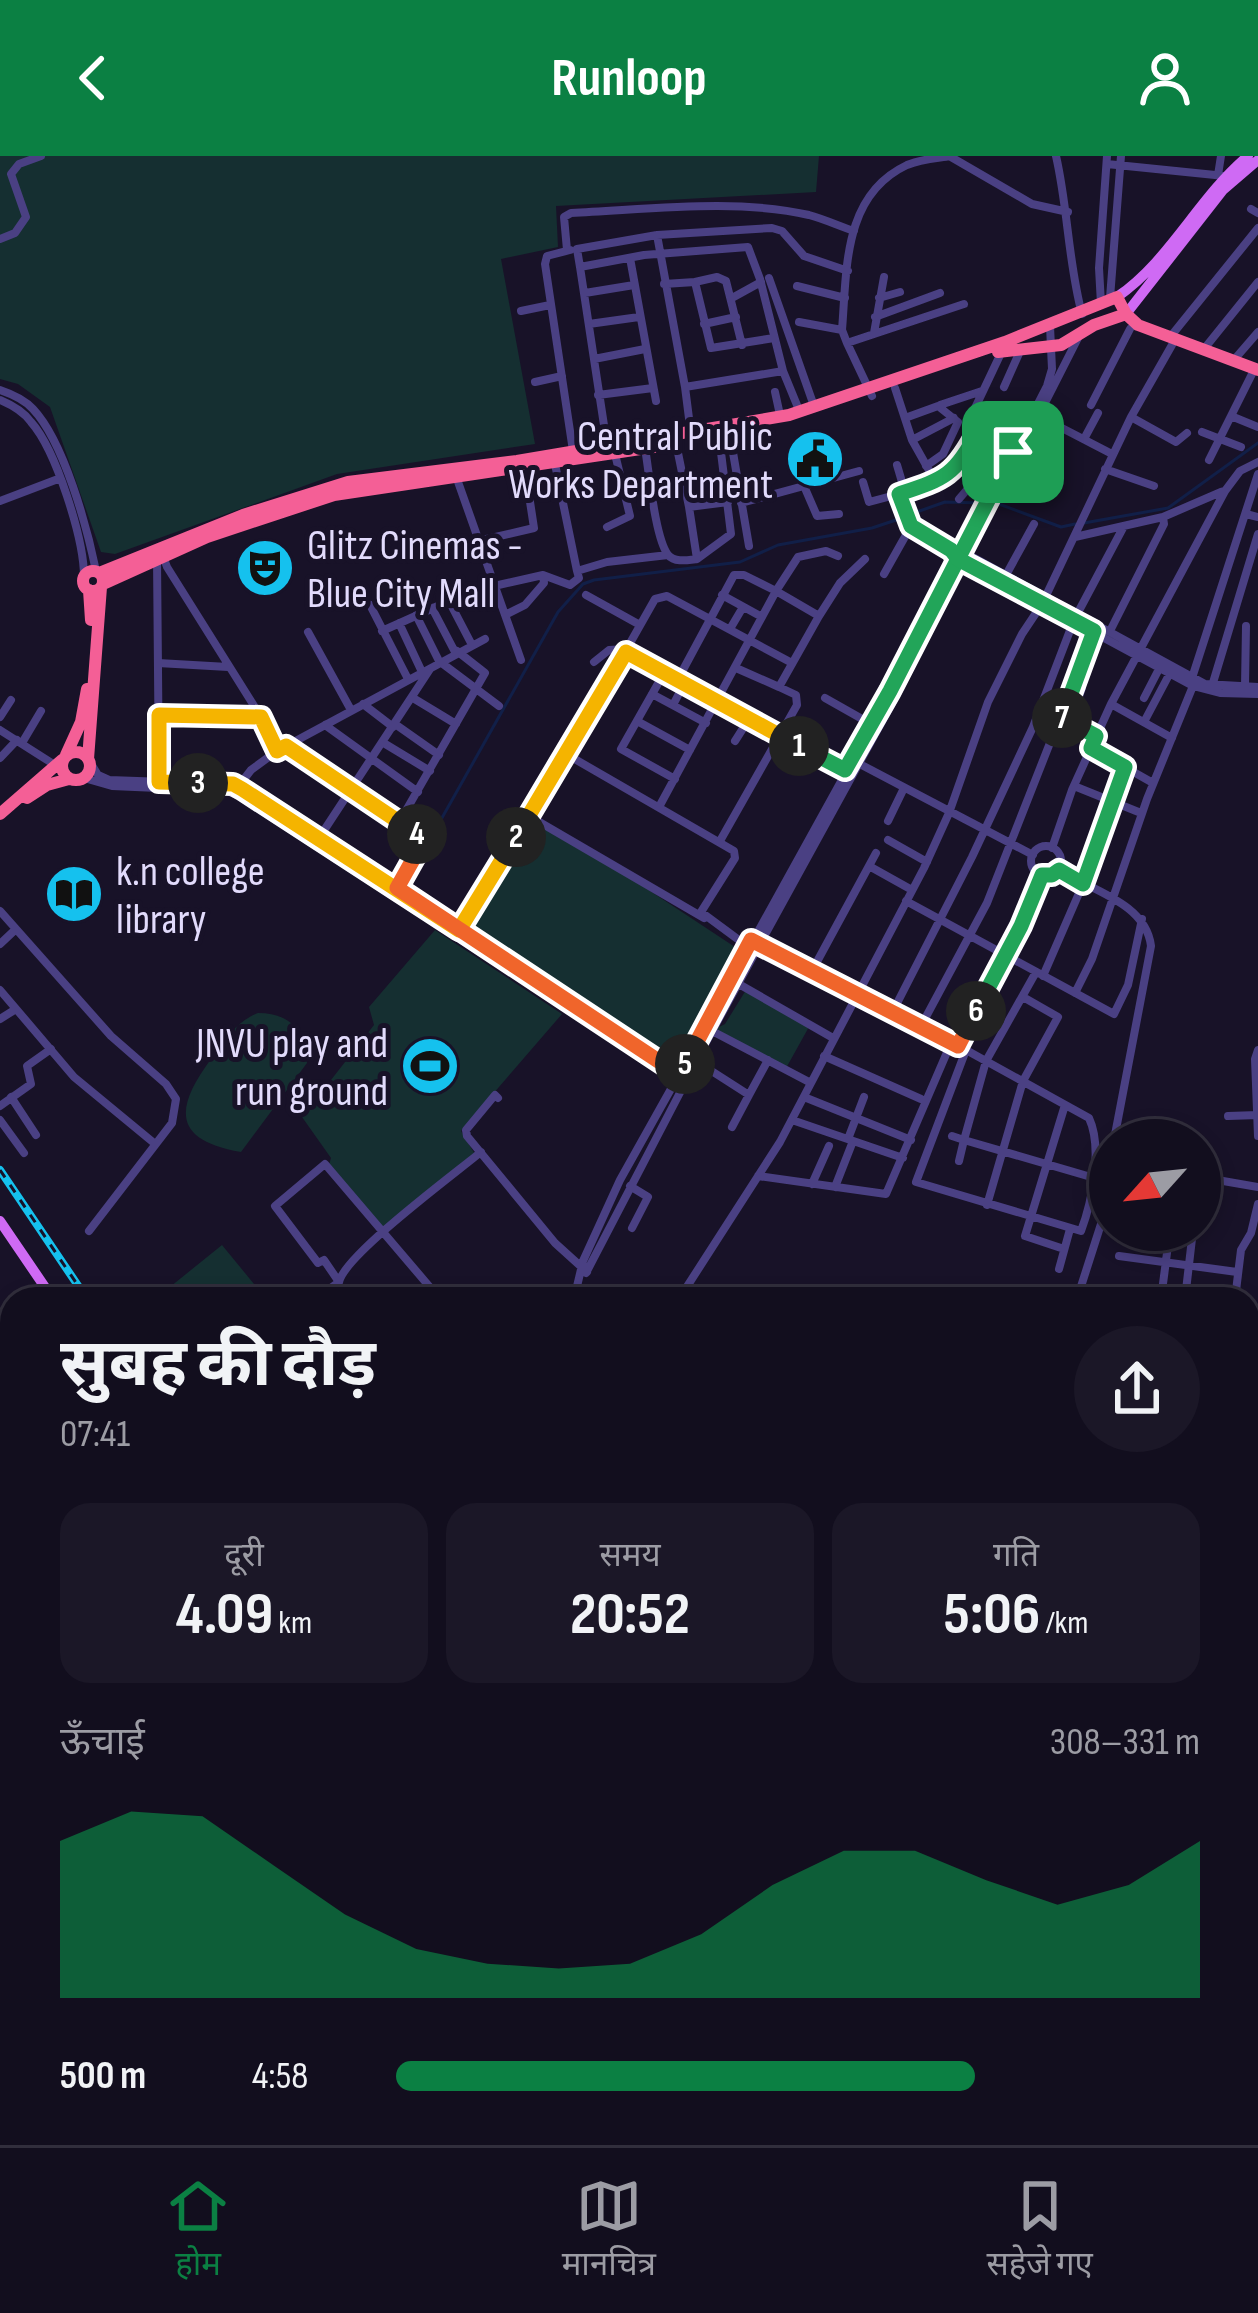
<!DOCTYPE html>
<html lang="hi">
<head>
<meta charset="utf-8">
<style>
  body { margin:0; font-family:"Sofia Sans Condensed","Noto Sans Devanagari",sans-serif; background:#1b1727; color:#f1f3f6; height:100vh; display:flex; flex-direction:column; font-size:45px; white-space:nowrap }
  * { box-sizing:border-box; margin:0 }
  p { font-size:39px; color:#9c9ca4 }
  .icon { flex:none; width:66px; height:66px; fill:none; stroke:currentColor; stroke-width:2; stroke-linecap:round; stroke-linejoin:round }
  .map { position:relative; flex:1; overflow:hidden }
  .drawer { position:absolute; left:0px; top:1131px; width:1260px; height:858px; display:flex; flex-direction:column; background:#120e1e; border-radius:36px 36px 0 0; box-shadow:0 6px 18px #0003,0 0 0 3px #312e3c }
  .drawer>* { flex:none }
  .needle { width:78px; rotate:243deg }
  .tools { position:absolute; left:1089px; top:963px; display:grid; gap:24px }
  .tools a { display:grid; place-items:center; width:132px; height:132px; border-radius:50%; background:#120e1e; box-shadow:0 6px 18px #0003,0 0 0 3px #312e3c; font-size:60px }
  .pin { position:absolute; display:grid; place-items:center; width:102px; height:102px; color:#fff; margin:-51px; border-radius:24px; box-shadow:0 6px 18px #0006 }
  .km { position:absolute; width:60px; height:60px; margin:-30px; border-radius:50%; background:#222; color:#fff; font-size:33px; line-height:60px; text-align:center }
  .round { display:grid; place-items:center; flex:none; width:126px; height:126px; border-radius:63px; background:#1b1727 }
  .summary { display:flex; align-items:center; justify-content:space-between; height:204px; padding:0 60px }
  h1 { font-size:66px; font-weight:700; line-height:90px }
  .stats { display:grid; grid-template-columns:repeat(3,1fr); gap:18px; height:204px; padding:12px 60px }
  .stats div { display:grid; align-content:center; border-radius:30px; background:#1b1727; text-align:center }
  .stats b { font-size:60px; font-weight:700 }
  .stats small { font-size:33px; font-weight:400 }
  .stats p { font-size:33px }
  .chart { height:336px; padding:24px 60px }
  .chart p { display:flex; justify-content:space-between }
  .chart svg { width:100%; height:216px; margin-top:12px; fill:#0b8043; opacity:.7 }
  ul { padding:0 60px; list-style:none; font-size:39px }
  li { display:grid; grid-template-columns:192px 144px 1fr; align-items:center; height:90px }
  li i { height:30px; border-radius:15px; background:#0b8043 }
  header { display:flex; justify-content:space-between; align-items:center; height:156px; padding:0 60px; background:#0b8043; color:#fff; font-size:54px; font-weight:700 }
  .tabs { display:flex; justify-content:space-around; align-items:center; height:168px; border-top:3px solid #312e3c; background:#120e1e; font-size:33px; color:#9c9ca4 }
  .tabs a { display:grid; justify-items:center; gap:6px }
  .tabs .on { color:#0b8043 }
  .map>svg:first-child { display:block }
  .green { fill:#152f31 }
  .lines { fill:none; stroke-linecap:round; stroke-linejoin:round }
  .stream { stroke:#111f48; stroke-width:3 }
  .minor { stroke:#4a4083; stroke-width:8 }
  .major { stroke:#cf6af4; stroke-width:10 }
  .highway { stroke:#f45f96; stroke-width:12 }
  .rail-casing { stroke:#15c1ee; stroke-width:8 }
  .rail { stroke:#181228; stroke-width:3; stroke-dasharray:9; stroke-linecap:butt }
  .split-1-casing { stroke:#fff; stroke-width:24 }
  .split-2-casing { stroke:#fff; stroke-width:24 }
  .split-3-casing { stroke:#fff; stroke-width:24 }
  .split-4-casing { stroke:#fff; stroke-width:24 }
  .split-5-casing { stroke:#fff; stroke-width:24 }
  .split-6-casing { stroke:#fff; stroke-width:24 }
  .split-7-casing { stroke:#fff; stroke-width:24 }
  .split-8-casing { stroke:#fff; stroke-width:24 }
  .split-1 { stroke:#22a559; stroke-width:15 }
  .split-2 { stroke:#f5b400; stroke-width:15 }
  .split-3 { stroke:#f5b400; stroke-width:15 }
  .split-4 { stroke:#f5b400; stroke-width:15 }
  .split-5 { stroke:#f0652b; stroke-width:15 }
  .split-6 { stroke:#f0652b; stroke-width:15 }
  .split-7 { stroke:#22a559; stroke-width:15 }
  .split-8 { stroke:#22a559; stroke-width:15 }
  .labels { text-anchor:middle; stroke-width:10; stroke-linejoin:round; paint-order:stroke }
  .poi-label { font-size:42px; fill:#e2dbfc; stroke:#181228; text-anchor:end }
</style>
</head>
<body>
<header><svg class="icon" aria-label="back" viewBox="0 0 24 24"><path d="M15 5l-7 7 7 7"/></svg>Runloop<svg class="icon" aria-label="person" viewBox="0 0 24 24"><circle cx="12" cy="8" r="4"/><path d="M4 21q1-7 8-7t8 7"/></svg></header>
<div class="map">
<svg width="1258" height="1989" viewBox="0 0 1258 1989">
  <rect width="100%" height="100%" fill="#181228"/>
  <path class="green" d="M0 0H819L816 36 556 50 558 91 501 103 535 288 337 318 115 398 101 396 50 251 18 228 0 223Z
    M532 657 741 795 680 911 579 849 466 773Z
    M435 774 562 858 461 975 476 1000 382 1077 328 1012 331 1002 302 961 374 869 369 851Z
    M746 834 810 869 785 914 713 874 725 868Z
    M258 857C289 857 307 875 307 907L241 996C173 984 174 953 211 903 225 884 235 866 258 857Z
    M222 1089 254 1128 235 1143H164L160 1139Z
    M12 1233V1354L0 1353V1240Z"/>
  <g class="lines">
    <path class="stream" d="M999 348 1061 371 1075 368
      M911 358 945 346 983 347
      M1084 367 1168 352 1258 287
      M403 731 558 456 583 428 594 424 740 406 778 389 872 372 902 362"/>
    <path class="minor" d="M950 0C939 2 921 3 907 9 843 39 847 112 842 174L847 187 964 148
      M1056 0C1068 52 1068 106 1082 158
      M951 1 1032 48 1068 56
      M1107 8 1225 20
      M1218 19 1221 0
      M1251 53 1258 57
      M657 79 685 231
      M0 83 15 77 26 61 11 18 19 8 41 0
      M567 94 564 61 571 57C645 54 736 42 809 59 824 63 839 70 854 75
      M570 94 547 100 545 108 573 295
      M630 102 656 245
      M580 111 577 93 657 79 772 72 782 75 804 100 848 115
      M769 122 814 250
      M695 126 717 121 726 125 742 189
      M664 128 695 126 711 192 774 182
      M797 130 845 142
      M585 137 634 129
      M732 142 761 126
      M879 142 900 136
      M1110 142 1121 0
      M1101 148 1099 112 1107 0
      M521 155 550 149
      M875 161 940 137
      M799 166 842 174
      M589 168 639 161
      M704 168 736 161
      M874 177 884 121
      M1171 180 1258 72
      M847 187 872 240
      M1204 193 1258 126
      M594 203 645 193
      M1233 205 1258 176
      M535 226 562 220
      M1004 231 1021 193
      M895 232 912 284 935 325 899 338 911 370 951 394 965 407 1193 530 1220 537 1258 538
      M0 234C12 238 24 243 33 253 64 286 87 371 96 415
      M775 236 780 259
      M598 239 653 232
      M0 244C12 249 23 255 31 266 56 294 84 383 84 421
      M940 249 982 235
      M1091 249 1130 173
      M1231 260 1258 271
      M1131 261 1176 286 1187 277
      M905 262 938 250 958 266 943 298 926 310
      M967 269 1002 195
      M1060 271 1112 298
      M976 274 1013 296
      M1202 276 1241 291
      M691 278 685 231 783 215
      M730 279 749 390
      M719 280 731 378 697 403 689 351 728 346
      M1084 283 1098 257
      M912 284 954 262
      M676 287 689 351
      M607 289 580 111 644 99 748 91 760 123 783 215 799 254
      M645 292C649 315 655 382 668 399 675 407 688 404 697 403
      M1209 304 1252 218
      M555 308 577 415 607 406 668 399
      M897 309 905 336
      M1105 313 1154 330
      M970 317 993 334
      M457 323 521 504
      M935 325 954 314 978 275
      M863 326 869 346 899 338
      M804 330 817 360 839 358
      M1225 335 1240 315 1258 306
      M959 343 977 322
      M0 345 58 323
      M741 347 859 315
      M1246 358 1258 361
      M607 371 630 360 615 298
      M1075 381 1163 361 1221 336
      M478 385 534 372 525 313
      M969 399 1205 528 1258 531
      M163 400 167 411 261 561 277 595
      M157 402 159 626
      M884 418 911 370
      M1006 419 1034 368
      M494 430 543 419 570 429 579 422 577 415
      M586 439 640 469
      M722 439 762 461
      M370 449 408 523
      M432 452 455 496
      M416 459 439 505 499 550
      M505 459 525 449 544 427 543 420
      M819 460 840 427 865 403
      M399 467 422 516
      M730 473 743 451
      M382 475 449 445 472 489
      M1110 475 1164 368 1163 361
      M308 476 351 554
      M625 496 655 443 667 440 792 507
      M594 506 609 494 627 493
      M158 507 228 511
      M736 512 779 531
      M664 517 621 593 675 623
      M1192 522 1258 318
      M677 525 734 419H744L776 435 798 401 826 395 838 400
      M1212 530 1258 378
      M1245 530 1246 470
      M652 538 706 567
      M413 542 456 568
      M825 542 871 568
      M1144 542 1160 511
      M363 548 393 571
      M1111 548 1172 582
      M673 549 684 528
      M159 559 259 561
      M0 561 11 544
      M1060 562 1096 580
      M637 565 690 594
      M1070 566 1082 532
      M1144 566 1170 517
      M395 568 439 599
      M325 569 418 636
      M0 574 55 609
      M735 585 749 563
      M382 586 430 615
      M22 587 41 555
      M286 590 424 684 397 732
      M1091 592 1153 627
      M0 602 17 584
      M854 605 1033 699
      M90 606 98 619 109 624 222 628 242 633 677 916
      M84 622 112 630 227 635 237 639 675 922
      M1074 630 1141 657
      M238 631 251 614 277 595 485 483
      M659 651 776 435 819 460 779 531 796 539 797 549 720 685
      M529 660 704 762
      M400 665 485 517 457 495
      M888 665 904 632
      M319 682 430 513
      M888 684 927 706
      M1031 705a15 15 0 1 1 30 0a15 15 0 1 1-30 0Z
      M1052 692 1072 634 1111 548 1225 335 1221 336
      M869 710 912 734
      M1059 714C1091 734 1146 747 1151 790L1114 984
      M906 745 1114 858 1128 829 1142 763
      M0 755 111 880 166 928 176 943 172 967 89 1075
      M459 774 566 598
      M755 785 966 894 1089 962C1103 992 1092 1046 1081 1075L916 1026 966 894
      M0 788 16 773
      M747 790 701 756 735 702 734 695 566 598 625 496 845 614
      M813 813 876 697
      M1036 816 986 905 964 984 1091 1021
      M1043 820 1083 728 1125 611
      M737 827 833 882
      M0 834 74 921 154 987
      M1075 837 1092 803 1147 643 1195 525
      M892 857 972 701 1033 571 1074 464 1124 370
      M0 863 16 853
      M920 872 987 747 1094 475
      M712 875 811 927
      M958 889 1021 770 1042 719
      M1258 894 1255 903 1258 980
      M824 900 921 943
      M696 905 749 939 768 904
      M681 915 891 535 1047 230 1052 213 1050 170
      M688 919 896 540 1078 182
      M11 941 36 979
      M804 941 911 984
      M498 942 495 939 466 974 467 980 555 1087 587 1116
      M0 950 31 928 27 910 51 893
      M1228 960 1258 959
      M0 964 24 997
      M792 964 903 1002
      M732 971 749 939
      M952 980 964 984 959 1005
      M848 983 864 941
      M758 1020 886 1038 951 887
      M1200 1021 1258 1031
      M812 1028 829 990
      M630 1030 648 1041 632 1072
      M835 1031 853 985
      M987 1049 1023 925 1058 861 1023 841
      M1064 1093 1025 1080 1065 949
      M1119 1100 1237 1116
      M1059 1113 1070 1073
      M586 1117 685 927
      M339 1126 324 1104 318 1107 275 1050 325 1008 440 1143
      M1110 1134 1162 1140
      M316 1143 339 1126C345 1099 453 1019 481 996
      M574 1143 583 1105 620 1024 676 924
      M679 1143 780 986 924 712 949 657 988 546 1022 478 1042 448 1131 261 1172 189
      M1077 1143 1101 1068 1110 1011
      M1161 1143 1170 1074
      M1185 1143 1193 1074
      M1235 1143 1241 1094 1251 1077 1258 1048
      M0 1218 12 1212
      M0 1226 12 1220
      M0 1357 12 1351
      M0 1366 12 1359
      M0 1411 12 1404
      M0 1416 12 1439
      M1248 1446 1258 1447
      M0 1475 12 1497
      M0 1536 12 1544
      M0 1653 12 1648
      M1248 1666 1258 1655
      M1248 1680 1258 1668
      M0 1756 1 1761
      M1248 1773 1258 1780
      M0 1783 12 1773
      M0 1796 12 1785
      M1248 1854 1258 1847
      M1248 1881 1258 1874
      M0 1930 12 1920
      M1248 1934 1258 1931
      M0 1972 8 1989
      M140 1977 151 1989
      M368 1977 376 1989
      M691 1977 701 1989
      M898 1977 909 1987
      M948 1977 956 1989
      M587 1978 613 1989
      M826 1988 839 1977
      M926 1988 933 1984 936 1989
      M112 1989 125 1977
      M342 1989 354 1977
      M465 1989 476 1977
      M665 1989 670 1977
      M855 1989 870 1977
      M908 1989 917 1977
      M1048 1989 1054 1977
      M1072 1989 1110 1977"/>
    <path class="major" d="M1117 141C1170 105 1198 42 1248 0
      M1126 158 1223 34 1258 4
      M0 1065 53 1143
      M1015 1977 1016 1989"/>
    <path class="highway" d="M998 196 1061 189 1094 169 1126 158
      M83 425a10 10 0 1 1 20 0a10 10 0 1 1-20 0Z
      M99 417 243 359 348 326 517 305 789 259 1005 186 1117 141 1126 158 1138 169 1258 214
      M103 428 207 381 334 339 667 289
      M89 434 91 464
      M62 610a14 14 0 1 1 28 0a14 14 0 1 1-28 0Z
      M66 599 81 566 87 533
      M88 603 101 431
      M27 642 47 629 69 623
      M0 658 62 604"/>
    <defs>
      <path id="rail" d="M0 1014 87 1143
        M1248 1580 1258 1582"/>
    </defs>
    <use href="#rail" class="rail-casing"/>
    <use href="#rail" class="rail"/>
  </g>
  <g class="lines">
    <defs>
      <path id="split-1" d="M799 590 845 614 890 535 1013 296"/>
      <path id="split-2" d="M516 681 626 496 799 590"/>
      <path id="split-3" d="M198 627 233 628 242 633 459 774 516 681"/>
      <path id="split-4" d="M198 627 159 626V559L261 561 277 595 286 590 417 678"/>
      <path id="split-5" d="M417 678 424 684 397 732 663 908 677 916 685 908"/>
      <path id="split-6" d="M685 908 751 784 958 890 976 855"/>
      <path id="split-7" d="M976 855 1021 770 1042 719H1052L1059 714 1083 728 1125 611 1091 592 1096 580 1062 562"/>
      <path id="split-8" d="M1013 296 978 275C955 320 944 323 899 338L911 370 951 394 958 403 1094 475 1062 562"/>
    </defs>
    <use href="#split-1" class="split-1-casing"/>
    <use href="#split-2" class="split-2-casing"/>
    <use href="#split-3" class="split-3-casing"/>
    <use href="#split-4" class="split-4-casing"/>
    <use href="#split-5" class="split-5-casing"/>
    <use href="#split-6" class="split-6-casing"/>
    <use href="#split-7" class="split-7-casing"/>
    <use href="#split-8" class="split-8-casing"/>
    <use href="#split-1" class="split-1"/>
    <use href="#split-2" class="split-2"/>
    <use href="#split-3" class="split-3"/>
    <use href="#split-4" class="split-4"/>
    <use href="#split-5" class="split-5"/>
    <use href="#split-6" class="split-6"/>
    <use href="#split-7" class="split-7"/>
    <use href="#split-8" class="split-8"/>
  </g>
  <defs>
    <symbol id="civic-disc" viewBox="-11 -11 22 22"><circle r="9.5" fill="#15c1ee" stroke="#181228"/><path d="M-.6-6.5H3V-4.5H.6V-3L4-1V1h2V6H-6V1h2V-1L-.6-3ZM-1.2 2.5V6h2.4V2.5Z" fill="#111"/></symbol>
    <symbol id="theatre-disc" viewBox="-11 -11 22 22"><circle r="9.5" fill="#15c1ee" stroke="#181228"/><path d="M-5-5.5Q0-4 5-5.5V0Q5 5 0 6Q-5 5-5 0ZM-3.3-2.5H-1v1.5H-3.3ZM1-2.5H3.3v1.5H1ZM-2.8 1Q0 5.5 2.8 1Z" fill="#111"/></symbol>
    <symbol id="library-disc" viewBox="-11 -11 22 22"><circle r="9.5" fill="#15c1ee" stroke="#181228"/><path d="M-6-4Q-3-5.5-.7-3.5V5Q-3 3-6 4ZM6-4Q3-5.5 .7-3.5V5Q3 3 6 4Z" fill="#111"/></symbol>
    <symbol id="stadium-disc" viewBox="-11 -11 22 22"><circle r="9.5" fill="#15c1ee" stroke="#181228"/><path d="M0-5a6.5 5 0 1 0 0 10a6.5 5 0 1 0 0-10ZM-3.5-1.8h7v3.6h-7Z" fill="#111"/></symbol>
  </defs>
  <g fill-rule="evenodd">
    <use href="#civic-disc" x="782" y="270" width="66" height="66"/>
    <use href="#theatre-disc" x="232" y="379" width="66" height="66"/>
    <use href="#library-disc" x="41" y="705" width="66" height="66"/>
    <use href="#stadium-disc" x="397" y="877" width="66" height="66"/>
  </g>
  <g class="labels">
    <g class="poi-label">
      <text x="773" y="294">Central Public<tspan x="773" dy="48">Works Department</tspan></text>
      <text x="307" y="403" text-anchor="start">Glitz Cinemas -<tspan x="307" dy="48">Blue City Mall</tspan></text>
      <text x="116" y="729" text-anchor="start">k.n college<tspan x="116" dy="48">library</tspan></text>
      <text x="388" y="901">JNVU play and<tspan x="388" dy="48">run ground</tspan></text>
    </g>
  </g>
</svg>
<div class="tools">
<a><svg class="needle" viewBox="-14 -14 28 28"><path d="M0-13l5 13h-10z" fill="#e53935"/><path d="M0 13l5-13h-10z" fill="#9c9ca4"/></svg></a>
</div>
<div class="pin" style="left:1013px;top:296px;background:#1e9e55"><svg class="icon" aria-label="arrive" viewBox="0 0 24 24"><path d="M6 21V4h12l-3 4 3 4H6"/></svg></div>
<b class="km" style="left:799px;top:590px">1</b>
<b class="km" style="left:516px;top:681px">2</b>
<b class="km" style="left:198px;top:627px">3</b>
<b class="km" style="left:417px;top:678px">4</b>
<b class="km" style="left:685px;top:908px">5</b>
<b class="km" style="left:976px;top:855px">6</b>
<b class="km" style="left:1062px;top:562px">7</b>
<section class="drawer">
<div class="summary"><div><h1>सुबह की दौड़</h1><p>07:41</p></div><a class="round"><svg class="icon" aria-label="share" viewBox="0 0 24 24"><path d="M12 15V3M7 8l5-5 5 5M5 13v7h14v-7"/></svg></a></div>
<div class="stats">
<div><p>दूरी</p><b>4.09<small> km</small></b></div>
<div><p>समय</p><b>20:52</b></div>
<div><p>गति</p><b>5:06<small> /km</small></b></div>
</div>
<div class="chart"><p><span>ऊँचाई</span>308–331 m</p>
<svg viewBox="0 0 160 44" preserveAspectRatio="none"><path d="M0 44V12L10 6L20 7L30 17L40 27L50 34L60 37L70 38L80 37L90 31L100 21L110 14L120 14L130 20L140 25L150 21L160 12V44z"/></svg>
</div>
<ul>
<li><b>500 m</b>4:58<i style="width:72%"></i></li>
</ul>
</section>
</div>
<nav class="tabs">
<a class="on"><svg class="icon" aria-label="home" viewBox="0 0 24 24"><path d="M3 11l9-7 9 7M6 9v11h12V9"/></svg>होम</a>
<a><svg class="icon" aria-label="map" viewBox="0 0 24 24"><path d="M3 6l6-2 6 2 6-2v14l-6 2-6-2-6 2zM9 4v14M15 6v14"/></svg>मानचित्र</a>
<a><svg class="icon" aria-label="saved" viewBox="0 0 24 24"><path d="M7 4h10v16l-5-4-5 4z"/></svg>सहेजे गए</a>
</nav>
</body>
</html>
